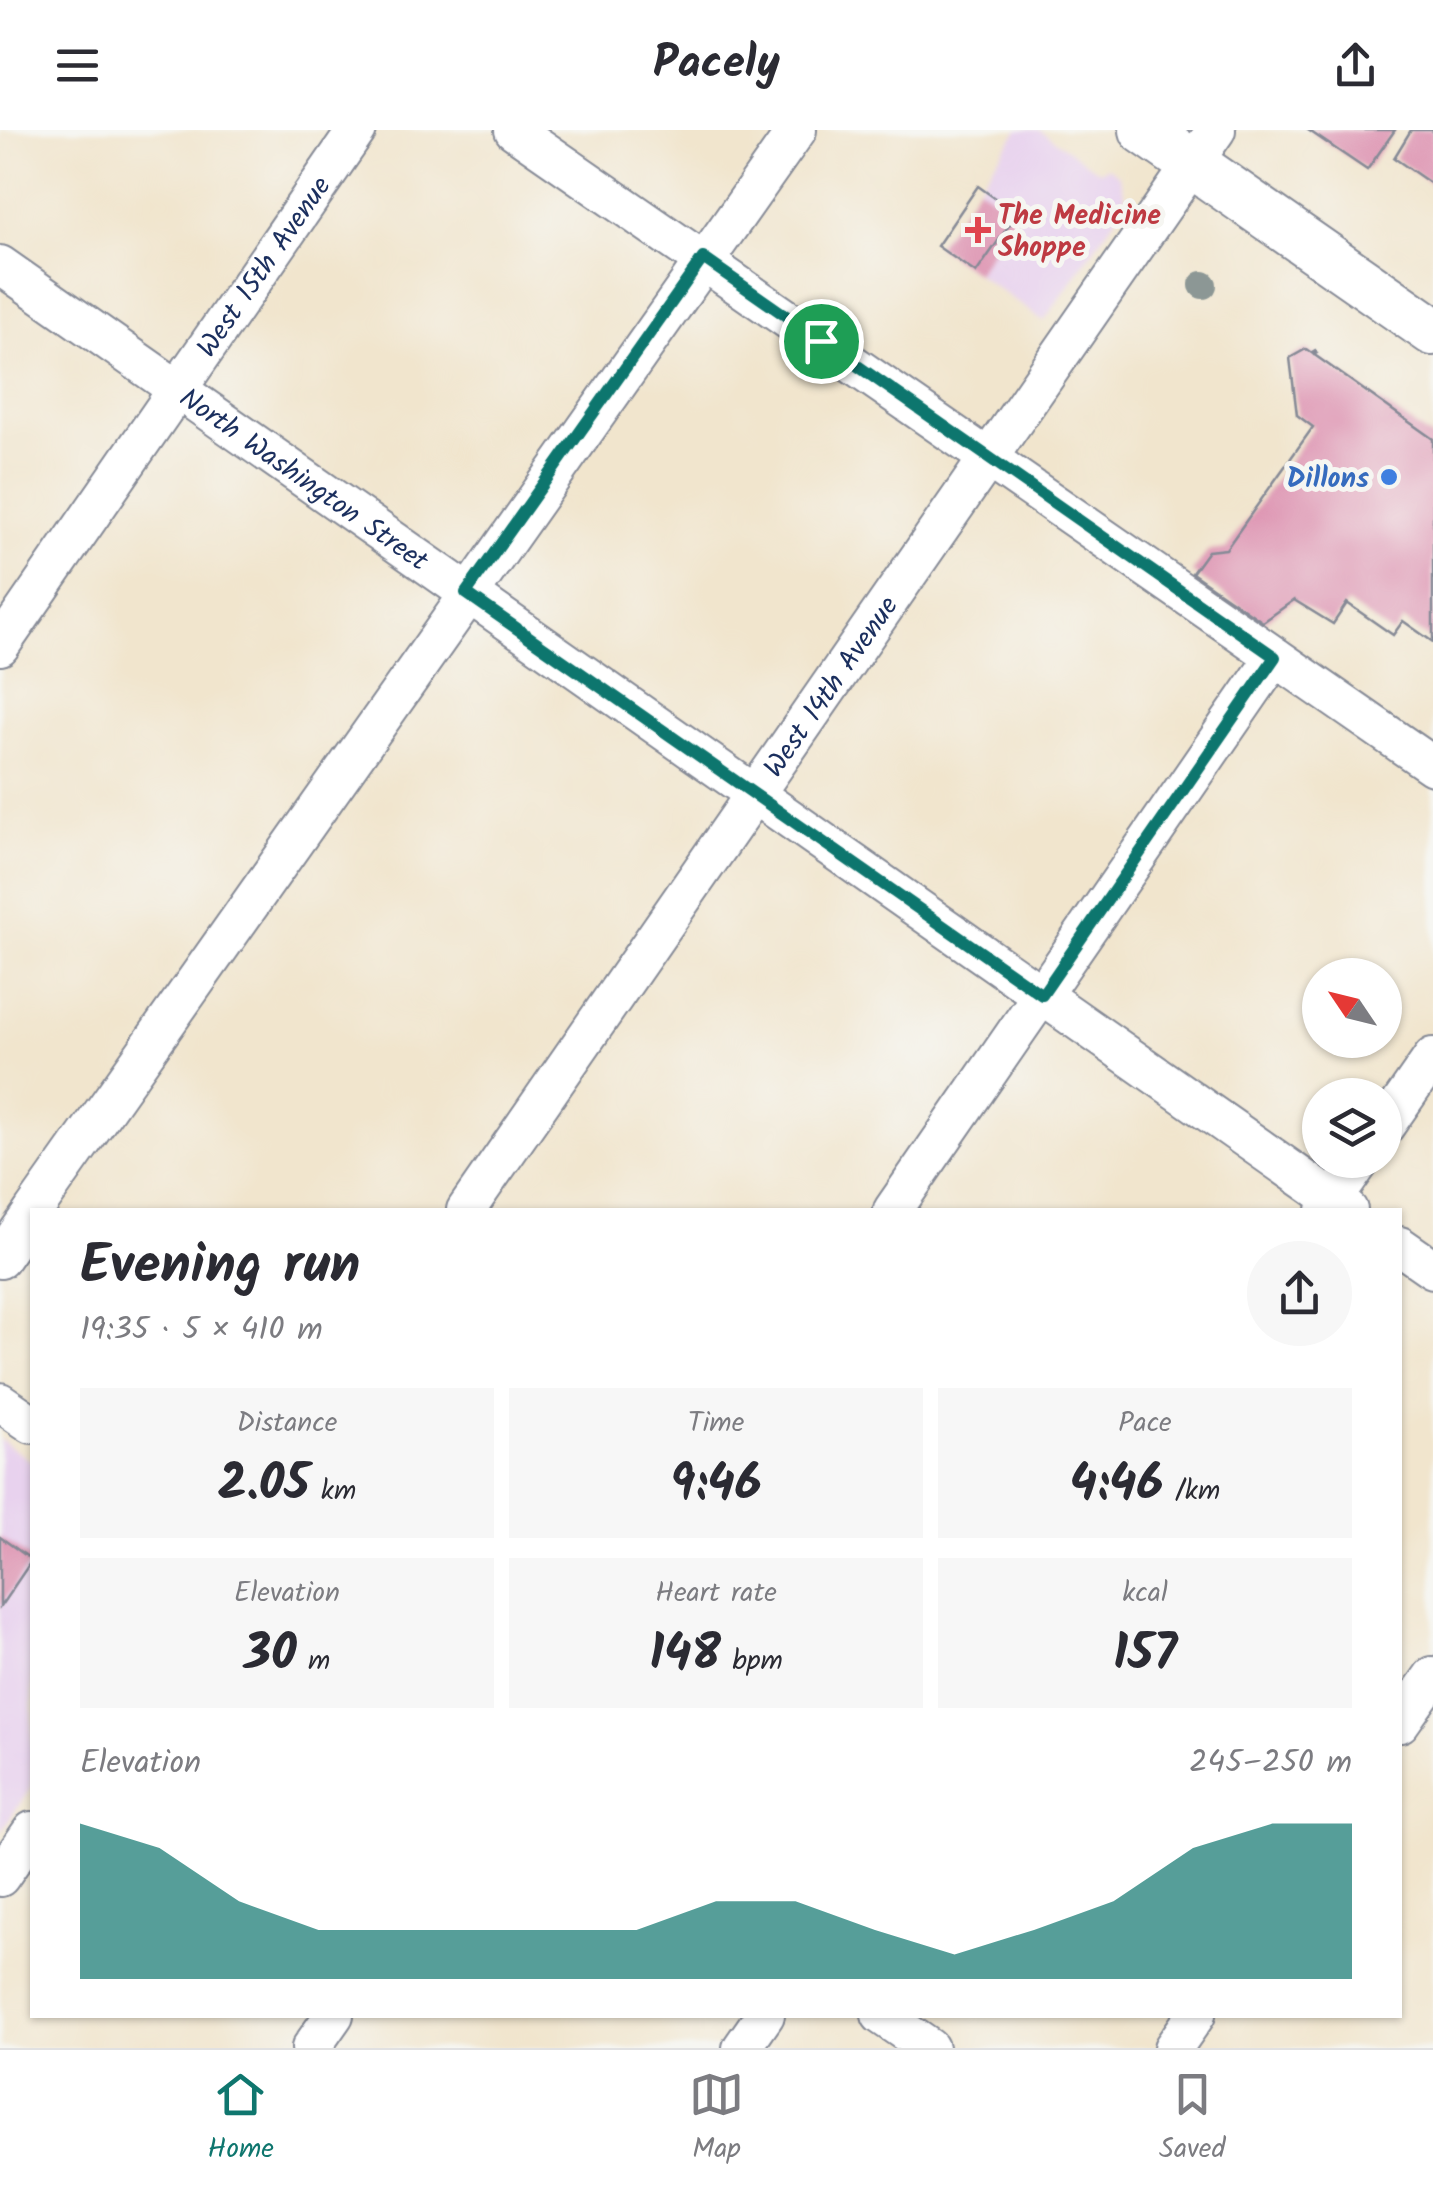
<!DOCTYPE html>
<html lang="en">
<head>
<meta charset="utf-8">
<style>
  body { margin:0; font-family:Kalam,sans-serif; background:#f7f7f7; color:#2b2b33; height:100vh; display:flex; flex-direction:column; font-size:38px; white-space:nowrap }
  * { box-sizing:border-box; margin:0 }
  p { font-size:32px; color:#7c7c81 }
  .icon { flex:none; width:55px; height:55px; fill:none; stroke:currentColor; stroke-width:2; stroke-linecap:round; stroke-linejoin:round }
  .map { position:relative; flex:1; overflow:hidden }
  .drawer { position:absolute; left:30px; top:1078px; width:1372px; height:810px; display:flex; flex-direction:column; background:#fff; border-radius:0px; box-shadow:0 2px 8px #0004 }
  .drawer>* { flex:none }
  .needle { width:65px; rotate:305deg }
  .controls { position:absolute; left:1302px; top:828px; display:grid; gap:20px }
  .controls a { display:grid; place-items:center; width:100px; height:100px; border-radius:50%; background:#fff; box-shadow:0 2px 8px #0004; font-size:50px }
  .pin { position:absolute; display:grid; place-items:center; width:85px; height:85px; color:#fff; margin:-42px; border:5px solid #fff; border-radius:50%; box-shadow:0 2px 10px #0007 }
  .round { display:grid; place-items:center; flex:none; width:105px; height:105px; border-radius:52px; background:#f7f7f7 }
  .overview { display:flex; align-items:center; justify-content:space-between; height:170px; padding:0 50px }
  h1 { font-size:55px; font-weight:800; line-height:75px }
  .metrics { display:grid; grid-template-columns:repeat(3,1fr); gap:15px; height:170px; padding:10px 50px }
  .metrics div { display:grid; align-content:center; border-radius:0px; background:#f7f7f7; text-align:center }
  .metrics b { font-size:50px; font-weight:800 }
  .metrics small { font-size:28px; font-weight:400 }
  .metrics p { font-size:28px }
  .chart { height:280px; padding:20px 50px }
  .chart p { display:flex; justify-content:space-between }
  .chart svg { width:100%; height:180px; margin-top:10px; fill:#0f766e; opacity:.7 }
  header { display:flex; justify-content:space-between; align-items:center; height:130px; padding:0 50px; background:#fff; font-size:45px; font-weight:800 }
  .dock { display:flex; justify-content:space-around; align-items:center; height:140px; border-top:2px solid #e1e1e2; background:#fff; font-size:28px; color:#7c7c81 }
  .dock a { display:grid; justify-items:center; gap:5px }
  .dock .on { color:#0f766e }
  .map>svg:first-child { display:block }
  .built { fill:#e8d2ee }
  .building { fill:#dd92b0 }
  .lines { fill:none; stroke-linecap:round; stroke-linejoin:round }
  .minor-casing { stroke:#868a96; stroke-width:42 }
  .major-casing { stroke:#868a96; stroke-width:52 }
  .path { stroke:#868a96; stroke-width:6; stroke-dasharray:8 8; stroke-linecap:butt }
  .minor { stroke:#fff; stroke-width:38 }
  .major { stroke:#fff; stroke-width:48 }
  .tree { fill:#8c9795 }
  .route-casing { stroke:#fff; stroke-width:20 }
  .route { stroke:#0f766e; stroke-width:12 }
  .health-dot { fill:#e0444e; stroke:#f6f6f2; stroke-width:4 }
  .shop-dot { fill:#3f7fe0; stroke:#f6f6f2; stroke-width:4 }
  .labels { text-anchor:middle; stroke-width:10; stroke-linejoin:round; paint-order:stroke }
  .health-label { font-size:28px; font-weight:bold; fill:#be3a42; stroke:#f6f6f2; text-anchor:start }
  .street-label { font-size:28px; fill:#1b2f5e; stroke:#f6f6f2 }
  .shop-label { font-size:28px; font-weight:bold; fill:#366cbe; stroke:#f6f6f2; text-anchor:end }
</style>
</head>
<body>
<header><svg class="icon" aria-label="menu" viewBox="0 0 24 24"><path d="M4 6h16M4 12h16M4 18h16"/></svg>Pacely<svg class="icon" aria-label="share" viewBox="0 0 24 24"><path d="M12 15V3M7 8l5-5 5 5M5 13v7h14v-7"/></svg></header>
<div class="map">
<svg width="1433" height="1918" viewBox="0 0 1433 1918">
  <rect width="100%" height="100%" fill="#f6f6f2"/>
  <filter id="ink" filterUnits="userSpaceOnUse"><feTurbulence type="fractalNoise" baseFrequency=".01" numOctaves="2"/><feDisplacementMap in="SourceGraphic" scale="20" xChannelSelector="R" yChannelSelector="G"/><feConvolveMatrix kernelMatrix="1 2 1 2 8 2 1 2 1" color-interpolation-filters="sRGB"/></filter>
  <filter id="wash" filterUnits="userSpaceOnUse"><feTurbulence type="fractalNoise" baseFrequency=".0048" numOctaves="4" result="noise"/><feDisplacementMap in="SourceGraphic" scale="40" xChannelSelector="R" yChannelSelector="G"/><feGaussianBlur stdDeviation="2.25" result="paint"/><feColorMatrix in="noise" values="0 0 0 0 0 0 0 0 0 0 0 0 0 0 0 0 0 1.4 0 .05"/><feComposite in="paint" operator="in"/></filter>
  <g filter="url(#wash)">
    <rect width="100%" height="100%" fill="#f1e5cd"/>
    <path class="built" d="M1018 0H1039L1099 41 1108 37 1119 45 1125 65 1121 80 1044 191 936 116Z
      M0 1309 32 1332V1656L0 1703Z"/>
    <g id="blocks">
      <path class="building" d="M1308 0H1395L1367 40Z
        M1411 0H1433V55L1394 28Z
        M978 56 1003 74H1016L1019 81 976 143 937 116Z
        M1306 219 1433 309V512L1403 491 1393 505 1347 473 1333 494 1294 470 1263 492 1192 443 1208 421 1226 419 1313 297 1297 285 1290 228Z
        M0 1407 32 1430 0 1477Z"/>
    </g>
  </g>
  <g filter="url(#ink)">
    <use href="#blocks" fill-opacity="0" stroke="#868a96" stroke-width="2.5"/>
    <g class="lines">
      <defs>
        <g id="minor">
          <path d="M514 0 1433 636"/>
          <path id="s1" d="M0 135 1348 1080"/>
          <path id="s2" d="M0 516 357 0"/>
          <path d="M1385 996 1433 927"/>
          <path d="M34 1080 797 0"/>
          <path id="s3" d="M466 1080 1216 0"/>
          <path d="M893 1080 1275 527"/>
          <path d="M1326 1080 1361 1030"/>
          <path d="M1400 1116 1433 1139"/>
          <path d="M0 1129 32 1083"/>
          <path d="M0 1272 32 1294"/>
          <path d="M1400 1593 1433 1546"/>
          <path d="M0 1747 32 1701"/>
          <path d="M881 1885 929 1918"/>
          <path d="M311 1918 334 1885"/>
          <path d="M742 1918 765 1885"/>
          <path d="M1173 1918 1196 1885"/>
        </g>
        <path id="major" d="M1144 0 1433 201"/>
      </defs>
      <use href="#minor" class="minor-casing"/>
      <use href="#major" class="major-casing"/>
      <path class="path" d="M1313 220 1316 225"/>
      <use href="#minor" class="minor"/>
      <use href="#major" class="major"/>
    </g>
    <circle class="tree" cx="1203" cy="155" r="14"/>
  </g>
  <g class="lines" filter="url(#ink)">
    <defs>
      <path id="route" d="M703 128 1275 527 1042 865 466 463Z"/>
    </defs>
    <use href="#route" class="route-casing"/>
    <use href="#route" class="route"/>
  </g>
  <path class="health-dot" d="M973 85h10v10h10v10h-10v10h-10v-10h-10v-10h10z"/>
  <circle class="shop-dot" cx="1389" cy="347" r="10"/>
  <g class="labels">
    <g class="health-label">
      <text x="998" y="94">The Medicine<tspan x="998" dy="32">Shoppe</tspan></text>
    </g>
    <g class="street-label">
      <text dy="10" stroke="none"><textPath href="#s2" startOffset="462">West 15th Avenue</textPath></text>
      <text dy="10" stroke="none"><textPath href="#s1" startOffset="372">North Washington Street</textPath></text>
      <text dy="10" stroke="none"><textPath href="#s3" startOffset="638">West 14th Avenue</textPath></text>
    </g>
    <g class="shop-label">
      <text x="1369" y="357">Dillons</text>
    </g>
  </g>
</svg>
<div class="controls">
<a><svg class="needle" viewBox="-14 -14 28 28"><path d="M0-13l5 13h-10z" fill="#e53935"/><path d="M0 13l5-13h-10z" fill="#7c7c81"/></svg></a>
<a><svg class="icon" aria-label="layers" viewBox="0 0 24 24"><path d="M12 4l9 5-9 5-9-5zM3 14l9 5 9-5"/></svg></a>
</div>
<div class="pin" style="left:821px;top:211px;background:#1e9e55"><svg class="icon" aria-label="arrive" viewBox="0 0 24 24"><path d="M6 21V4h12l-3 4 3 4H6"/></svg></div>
<section class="drawer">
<div class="overview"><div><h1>Evening run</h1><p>19:35 · 5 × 410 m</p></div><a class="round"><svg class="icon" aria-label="share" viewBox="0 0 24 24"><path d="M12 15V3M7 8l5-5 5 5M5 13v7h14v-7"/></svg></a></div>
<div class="metrics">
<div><p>Distance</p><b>2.05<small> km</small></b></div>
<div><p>Time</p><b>9:46</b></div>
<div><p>Pace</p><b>4:46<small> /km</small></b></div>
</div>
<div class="metrics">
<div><p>Elevation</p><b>30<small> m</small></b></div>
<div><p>Heart rate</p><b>148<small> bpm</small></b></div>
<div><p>kcal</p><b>157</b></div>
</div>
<div class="chart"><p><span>Elevation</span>245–250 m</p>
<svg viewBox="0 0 160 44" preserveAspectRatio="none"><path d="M0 44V6L10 12L20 25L30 32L40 32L50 32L60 32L70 32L80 25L90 25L100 32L110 38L120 32L130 25L140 12L150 6L160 6V44z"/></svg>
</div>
</section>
</div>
<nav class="dock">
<a class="on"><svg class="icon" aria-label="home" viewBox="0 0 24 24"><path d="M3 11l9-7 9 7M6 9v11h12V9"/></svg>Home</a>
<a><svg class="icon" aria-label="map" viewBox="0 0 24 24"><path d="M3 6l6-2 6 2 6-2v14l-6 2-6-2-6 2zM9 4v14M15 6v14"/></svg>Map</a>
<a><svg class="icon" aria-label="saved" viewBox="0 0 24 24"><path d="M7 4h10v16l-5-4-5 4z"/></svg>Saved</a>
</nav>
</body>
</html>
